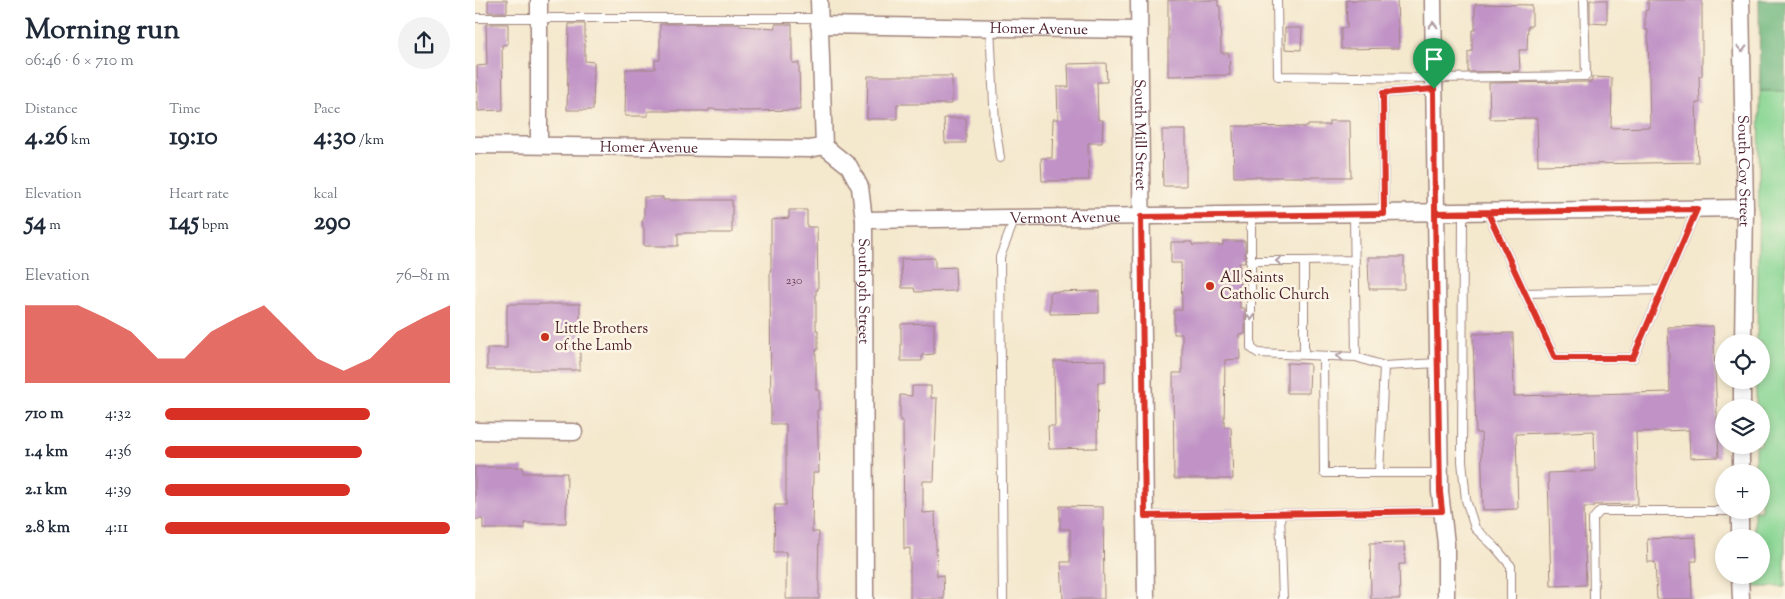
<!DOCTYPE html>
<html lang="en">
<head>
<meta charset="utf-8">
<style>
  body { margin:0; font-family:"Sorts Mill Goudy",serif; background:#f2f2f3; color:#1f2937; height:100vh; display:flex; flex-direction:column; font-size:19px; white-space:nowrap }
  * { box-sizing:border-box; margin:0 }
  p { font-size:16px; color:#747a83 }
  .icon { flex:none; width:28px; height:28px; fill:none; stroke:currentColor; stroke-width:2; stroke-linecap:round; stroke-linejoin:round }
  .map { position:relative; flex:1; overflow:hidden }
  .details { display:flex; flex-direction:column; background:#fff; width:475px }
  .details>* { flex:none }
  .buttons { position:absolute; left:1240px; top:334px; display:grid; gap:10px }
  .buttons a { display:grid; place-items:center; width:55px; height:55px; border-radius:50%; background:#fff; box-shadow:0 2px 8px #0003; font-size:25px }
  .pin { position:absolute; display:grid; place-items:center; width:42px; height:42px; color:#fff; margin:-51px -21px; border-radius:50% 50% 50% 0; rotate:-45deg; box-shadow:0 0 5px #0007 }
  .pin .icon { rotate:45deg }
  .round { display:grid; place-items:center; flex:none; width:52px; height:52px; border-radius:26px; background:#f2f2f3 }
  .summary { display:flex; align-items:center; justify-content:space-between; height:85px; padding:0 25px }
  h1 { font-size:28px; font-weight:800; line-height:38px }
  .figures { display:grid; grid-template-columns:repeat(3,1fr); gap:8px; height:85px; padding:5px 25px }
  .figures div { display:grid; align-content:center }
  .figures b { font-size:25px; font-weight:800 }
  .figures small { font-size:14px; font-weight:400 }
  .figures p { font-size:14px }
  .chart { height:140px; padding:10px 25px }
  .chart p { display:flex; justify-content:space-between }
  .chart svg { width:100%; height:90px; margin-top:5px; fill:#d93025; opacity:.7 }
  ul { padding:0 25px; list-style:none; font-size:16px }
  li { display:grid; grid-template-columns:80px 60px 1fr; align-items:center; height:38px }
  li i { height:12px; border-radius:6px; background:#d93025 }
  main { display:flex; flex:1; min-height:0 }
  .map>svg:first-child { display:block }
  .green { fill:#87d593; stroke:#687a5f }
  .forest { fill:#6db67d; stroke:#5c6a54 }
  .building { fill:#c092c6 }
  .lines { fill:none; stroke-linecap:round; stroke-linejoin:round }
  .service-casing { stroke:#9f847c; stroke-width:10 }
  .minor-casing { stroke:#9f847c; stroke-width:19 }
  .service { stroke:#fff; stroke-width:8 }
  .minor { stroke:#fff; stroke-width:16 }
  .oneway { stroke:#ae9aa0 }
  .route-casing { stroke:#fff; stroke-width:10 }
  .route { stroke:#d93025; stroke-width:6 }
  .poi-dot { fill:#c8321e; stroke:#fcf5e5; stroke-width:2 }
  .labels { text-anchor:middle; stroke-width:5; stroke-linejoin:round; paint-order:stroke }
  .number-label { font-size:12px; fill:#683c52 }
  .street-label { font-size:15px; fill:#4a1f2b; stroke:#fcf5e5 }
  .poi-label { font-size:15px; fill:#4a1f2b; stroke:#fcf5e5; text-anchor:start }
</style>
</head>
<body>
<main>
<section class="details">
<div class="summary"><div><h1>Morning run</h1><p>06:46 · 6 × 710 m</p></div><a class="round"><svg class="icon" aria-label="share" viewBox="0 0 24 24"><path d="M12 15V3M7 8l5-5 5 5M5 13v7h14v-7"/></svg></a></div>
<div class="figures">
<div><p>Distance</p><b>4.26<small> km</small></b></div>
<div><p>Time</p><b>19:10</b></div>
<div><p>Pace</p><b>4:30<small> /km</small></b></div>
</div>
<div class="figures">
<div><p>Elevation</p><b>54<small> m</small></b></div>
<div><p>Heart rate</p><b>145<small> bpm</small></b></div>
<div><p>kcal</p><b>290</b></div>
</div>
<div class="chart"><p><span>Elevation</span>76–81 m</p>
<svg viewBox="0 0 160 44" preserveAspectRatio="none"><path d="M0 44V6L10 6L20 6L30 12L40 19L50 32L60 32L70 19L80 12L90 6L100 19L110 32L120 38L130 32L140 19L150 12L160 6V44z"/></svg>
</div>
<ul>
<li><b>710 m</b>4:32<i style="width:72%"></i></li>
<li><b>1.4 km</b>4:36<i style="width:69%"></i></li>
<li><b>2.1 km</b>4:39<i style="width:65%"></i></li>
<li><b>2.8 km</b>4:11<i style="width:100%"></i></li>
</ul>
</section>
<div class="map">
<svg width="1310" height="599" viewBox="0 0 1310 599">
  <rect width="100%" height="100%" fill="#fcf5e5"/>
  <filter id="ink" filterUnits="userSpaceOnUse"><feTurbulence type="fractalNoise" baseFrequency=".02" numOctaves="2"/><feDisplacementMap in="SourceGraphic" scale="10" xChannelSelector="R" yChannelSelector="G"/><feConvolveMatrix kernelMatrix="1 2 1 2 8 2 1 2 1" color-interpolation-filters="sRGB"/></filter>
  <filter id="wash" filterUnits="userSpaceOnUse"><feTurbulence type="fractalNoise" baseFrequency=".0096" numOctaves="4" result="noise"/><feDisplacementMap in="SourceGraphic" scale="20" xChannelSelector="R" yChannelSelector="G"/><feGaussianBlur stdDeviation="1.12" result="paint"/><feColorMatrix in="noise" values="0 0 0 0 0 0 0 0 0 0 0 0 0 0 0 0 0 1.4 0 .05"/><feComposite in="paint" operator="in"/></filter>
  <g filter="url(#wash)">
    <rect width="100%" height="100%" fill="#f4e8cd"/>
    <path class="green" d="M1285 91H1310V587H1278L1279 575H1286V538L1279 537V510H1286V472H1280V445H1286V408L1281 407V380H1286V342H1282Z"/>
    <path class="forest" d="M1284 0H1310V91H1285Z"/>
    <g id="blocks">
      <path class="building" d="M13 0H32V12H13Z
        M693 0H743V6H745L746 53H754L755 75 693 76Z
        M871 0H922L924 48 866 49V28H872Z
        M1115 0H1132V24L1115 23Z
        M1173 0H1227V76H1224L1225 103H1221L1223 162 1063 165 1062 118 1015 119 1014 83 1117 82V77L1137 78 1136 128 1175 127 1173 30H1170V11L1173 10Z
        M1000 4 1057 5V26H1053L1052 50H1044L1045 71 993 72V52L997 51V30H1000Z
        M11 24H33V44L27 45 28 110 3 111 2 66 12 65Z
        M94 24H110V61L119 62 118 110H92Z
        M185 24H265V26L300 28V24H317V63H324L325 110 270 111 234 109V111H173V116H150L151 69H180V60H185Z
        M810 28H827L826 50 810 49Z
        M631 63 632 82H622L623 120H628L627 143H613L614 180 567 181 566 158H577L578 119H583L582 87H594L593 64Z
        M393 76H477V104H422V119H392Z
        M469 118H491V143H470Z
        M854 121H875L876 177H759L758 126 833 127V125H854Z
        M687 130H711V186H688Z
        M169 197H188V200H257V233H203V246H169V229L168 227 167 221 169 219Z
        M314 210H332V227H342L343 290H341V330H343V350H341V390H344V410H342L344 473H338L337 532H344L343 581H344V599H311V552H299L300 505H311V424H296L295 270H296V220L314 218Z
        M748 241H770V263H764L765 308H770V334H764L765 359 750 360 749 427H756L758 479H699L698 373H707V334H699V310H707L706 263H696V242H717V245H748Z
        M893 257H929V289H894Z
        M460 258V268L480 267 481 291 440 292 439 288H427L426 259Z
        M624 291V313L575 314V292Z
        M32 304H105V370H12V348H32Z
        M459 323V354L447 355V361H426V324Z
        M1238 326 1244 457 1215 458 1214 430 1161 432 1163 504 1119 505V507H1109L1111 585 1076 586 1073 473 1120 471 1119 431 1041 434 1043 509 1008 510 1006 433H1001L998 334 1038 333 1039 396 1195 392 1193 327Z
        M630 360V382H623L622 448 574 449 573 426H580L579 361Z
        M812 363 835 364 834 393H812Z
        M437 386H456V398H462L459 481H448V513L460 512 462 576 468 575 469 599H435V548L429 549 428 421H425V395L437 396Z
        M0 467H48V473H92L91 523H50V529H8V519H0Z
        M585 506 628 507 629 599H588L586 562H595V529H585Z
        M1221 537 1222 561H1216L1217 599H1182L1180 562H1173L1172 539Z
        M929 542 930 564H924L925 599H896L895 543Z"/>
    </g>
  </g>
  <g filter="url(#ink)">
    <use href="#blocks" fill-opacity="0" stroke="#9f847c" stroke-width="1"/>
    <g class="lines">
      <defs>
        <path id="service" d="M802 0 803 76 959 78 1111 76 1109 0
          M0 18H344
          M515 28 520 123 525 158
          M988 213 987 461 991 500 1000 528 1020 547 1036 566V599
          M1013 213 1080 358H1158L1222 209
          M879 214 881 357 909 366 963 363
          M909 214 908 93 959 89
          M776 216V348L783 353 881 357
          M775 261H829V355
          M829 261 880 260
          M1049 293 1187 290
          M848 356 849 473H965
          M904 473 909 366
          M805 514 808 599
          M670 516 967 511
          M528 599 525 257 540 218
          M1119 599 1118 519 1125 511H1265"/>
        <g id="minor">
          <path d="M64 0V145"/>
          <path id="s1" d="M344 0 349 146 374 166 385 187 389 220 390 599"/>
          <path id="s2" d="M664 0 671 599"/>
          <path d="M958 0 965 492 971 544V599"/>
          <path id="s3" d="M1266 0 1270 208 1268 342"/>
          <path id="s4" d="M344 25 664 30"/>
          <path id="s5" d="M0 145 335 149 349 146"/>
          <path id="s6" d="M389 220 1270 208"/>
          <path d="M1267 408V380"/>
          <path d="M0 431 99 432"/>
          <path d="M1266 472V445"/>
          <path d="M1265 538V510"/>
          <path d="M1265 575 1266 599"/>
        </g>
      </defs>
      <use href="#service" class="service-casing"/>
      <use href="#minor" class="minor-casing"/>
      <use href="#service" class="service"/>
      <use href="#minor" class="minor"/>
    </g>
    <defs><path id="oneway-chevron" d="M-2-3.5L2.5 0L-2 3.5" fill="none" stroke-width="1.6" stroke-linecap="round" stroke-linejoin="round" transform="scale(1.25)"/></defs>
    <g class="oneway">
      <use href="#oneway-chevron" transform="translate(958 25) rotate(-91)"/>
      <use href="#oneway-chevron" transform="translate(1267 49) rotate(89)"/>
      <use href="#oneway-chevron" transform="translate(804 261) rotate(-180)"/>
      <use href="#oneway-chevron" transform="translate(776 317) rotate(89)"/>
      <use href="#oneway-chevron" transform="translate(865 356) rotate(-179)"/>
    </g>
  </g>
  <g class="lines" filter="url(#ink)">
    <defs>
      <path id="route" d="M959 89 908 93 909 214 666 217 670 516 967 511 965 492 960 213H1013L1080 358H1158L1222 209 960 213 959 89"/>
    </defs>
    <use href="#route" class="route-casing"/>
    <use href="#route" class="route"/>
  </g>
  <g class="poi-dot">
    <circle cx="735" cy="286" r="5"/>
    <circle cx="70" cy="337" r="5"/>
  </g>
  <g class="labels">
    <g class="number-label">
      <text x="319" y="284">230</text>
    </g>
    <g class="street-label">
      <text dy="5" stroke="none"><textPath href="#s4" startOffset="220">Homer Avenue</textPath></text>
      <text dy="5" stroke="none"><textPath href="#s2" startOffset="135">South Mill Street</textPath></text>
      <text dy="5" stroke="none"><textPath href="#s5" startOffset="174">Homer Avenue</textPath></text>
      <text dy="5" stroke="none"><textPath href="#s3" startOffset="171">South Coy Street</textPath></text>
      <text dy="5" stroke="none"><textPath href="#s6" startOffset="201">Vermont Avenue</textPath></text>
      <text dy="5" stroke="none"><textPath href="#s1" startOffset="306">South 9th Street</textPath></text>
    </g>
    <g class="poi-label">
      <text x="745" y="282">All Saints<tspan x="745" dy="17">Catholic Church</tspan></text>
      <text x="80" y="333">Little Brothers<tspan x="80" dy="17">of the Lamb</tspan></text>
    </g>
  </g>
</svg>
<div class="buttons">
<a><svg class="icon" aria-label="locate" viewBox="0 0 24 24"><circle cx="12" cy="12" r="6"/><path d="M12 2v4M12 18v4M2 12h4M18 12h4"/></svg></a>
<a><svg class="icon" aria-label="layers" viewBox="0 0 24 24"><path d="M12 4l9 5-9 5-9-5zM3 14l9 5 9-5"/></svg></a>
<a>+</a>
<a>−</a>
</div>
<div class="pin" style="left:959px;top:89px;background:#1e9e55"><svg class="icon" aria-label="arrive" viewBox="0 0 24 24"><path d="M6 21V4h12l-3 4 3 4H6"/></svg></div>
</div>
</main>
</body>
</html>
